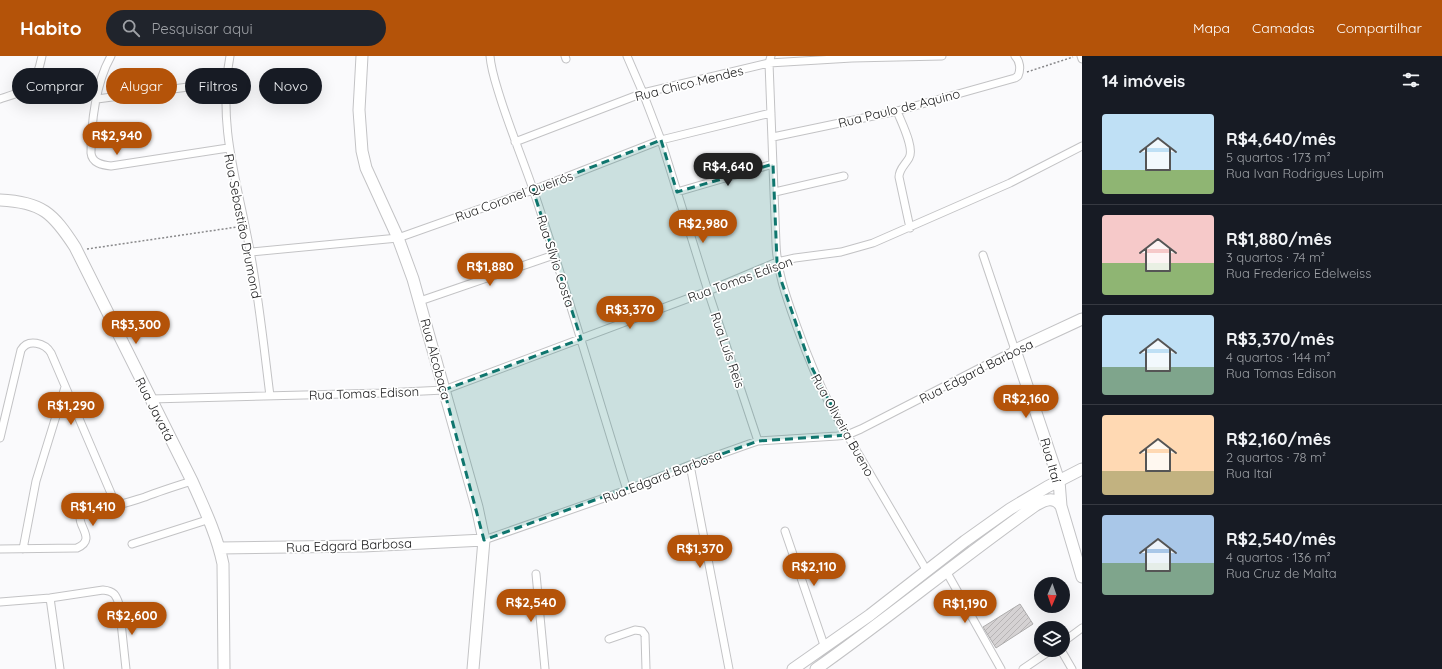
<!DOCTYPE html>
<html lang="pt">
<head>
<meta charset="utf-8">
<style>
	body { margin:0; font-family:Quicksand,sans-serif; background:#20242c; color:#f1f3f6; height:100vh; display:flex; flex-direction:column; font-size:15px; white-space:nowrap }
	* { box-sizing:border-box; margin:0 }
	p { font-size:13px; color:#9ea1a6 }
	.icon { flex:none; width:22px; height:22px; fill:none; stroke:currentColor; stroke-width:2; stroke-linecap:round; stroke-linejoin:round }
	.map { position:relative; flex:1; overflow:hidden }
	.panel { display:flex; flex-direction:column; background:#171b24; width:360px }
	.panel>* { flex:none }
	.hud { position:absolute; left:12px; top:12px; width:380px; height:36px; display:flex; gap:8px }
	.needle { width:26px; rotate:182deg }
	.fabs { position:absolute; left:1034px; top:521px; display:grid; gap:8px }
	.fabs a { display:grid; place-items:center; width:36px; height:36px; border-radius:50%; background:#171b24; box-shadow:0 4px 16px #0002; font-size:20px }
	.price { position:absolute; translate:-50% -34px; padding:0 9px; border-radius:14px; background:#b45309; color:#fff; font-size:13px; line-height:26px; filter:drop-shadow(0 1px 2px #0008) }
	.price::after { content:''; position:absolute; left:50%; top:24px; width:12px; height:9px; margin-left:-6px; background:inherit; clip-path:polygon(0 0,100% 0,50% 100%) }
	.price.selected { background:#222; color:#fff }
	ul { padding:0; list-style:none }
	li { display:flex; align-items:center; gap:12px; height:100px; padding:0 20px }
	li+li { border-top:1px solid #363941 }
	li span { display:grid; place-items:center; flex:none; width:112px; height:80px; border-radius:4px; color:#555 }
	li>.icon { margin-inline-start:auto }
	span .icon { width:48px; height:48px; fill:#fffc; stroke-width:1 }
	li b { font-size:17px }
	h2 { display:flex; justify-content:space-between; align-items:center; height:48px; padding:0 20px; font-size:17px }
	.chip { padding:0 14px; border-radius:18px; background:#171b24; box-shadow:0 4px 16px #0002; font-size:14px; line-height:36px }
	.chip.selected { background:#b45309; color:#fff }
	header { display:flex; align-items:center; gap:24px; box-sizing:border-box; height:56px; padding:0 20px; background:#b45309; color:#fff }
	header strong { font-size:19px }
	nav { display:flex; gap:22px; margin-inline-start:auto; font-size:14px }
	.search { width:280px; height:36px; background:#20242c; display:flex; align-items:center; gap:10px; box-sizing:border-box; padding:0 14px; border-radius:22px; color:#9ea1a6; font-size:15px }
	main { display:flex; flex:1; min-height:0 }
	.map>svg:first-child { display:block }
</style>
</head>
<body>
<header>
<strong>Habito</strong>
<div class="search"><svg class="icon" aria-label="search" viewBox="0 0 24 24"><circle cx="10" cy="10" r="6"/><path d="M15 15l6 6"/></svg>Pesquisar aqui</div>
<nav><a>Mapa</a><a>Camadas</a><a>Compartilhar</a></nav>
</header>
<main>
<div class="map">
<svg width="1082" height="613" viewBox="0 0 1082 613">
	<defs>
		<pattern id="building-hatch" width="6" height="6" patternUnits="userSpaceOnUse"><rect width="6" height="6" fill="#d5d2d3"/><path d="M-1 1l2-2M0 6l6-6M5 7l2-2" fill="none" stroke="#b7b4b5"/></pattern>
	</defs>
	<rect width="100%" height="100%" fill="#fafafc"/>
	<!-- building -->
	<path fill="url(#building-hatch)" stroke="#adacac" d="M1020 548 1033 568 996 592 983 571Z"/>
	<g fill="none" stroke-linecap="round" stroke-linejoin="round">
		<defs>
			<path id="street" d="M111 0C96 26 91 67 91 97 92 107 102 109 111 110L228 92
				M230 0C217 70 238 127 250 195 259 243 264 292 270 340
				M490 0C491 14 496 28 500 41 510 73 523 104 534 136 567 234 596 335 627 434
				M565 0 566 3
				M627 0 643 37 661 84 708 235 758 385
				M771 0 769 7 776 188C777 217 787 243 797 271 807 299 818 326 832 353L927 515
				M1081 0 1082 3
				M0 43C30 33 35 33 42 0
				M97 43 226 26
				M897 55C901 66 915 92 909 102 905 109 899 113 899 121L910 172
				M773 81 897 55 1015 22 1018 20C1021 13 1020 5 1015 0
				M515 86 643 37 769 7 852 2 942 0
				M677 136 773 108
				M775 136 844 120
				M251 196 398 182 533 134 661 84 771 57
				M420 245 554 199
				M151 343 383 337 444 334 708 235 777 206 795 202 841 196 873 187 1010 127 1082 90
				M0 382 21 294C28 282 45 287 51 297L116 449
				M690 409 729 613
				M785 475 825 592
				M484 484 627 434 690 409 749 388 758 385 837 380 847 379 861 373 1015 294 983 199
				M132 488 210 463
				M0 493 77 492C100 482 70 466 84 455 92 449 105 450 115 449 125 448 135 444 145 441 160 435 176 430 192 425
				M23 493 36 425 65 331
				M946 515 1001 613
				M536 518 545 613
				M50 542 60 613
				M0 546 50 542 103 534C114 535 116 539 119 548L126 613
				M609 583 635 574 642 575 645 579 646 613
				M1063 586 1082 572
				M1061 594 1072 613
				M1023 613 1051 594"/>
			<path id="secondary" d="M362 0 359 54 362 95 366 112 398 182 413 223 477 451 484 484 473 613
				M0 144C42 146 53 157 75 191L192 425C204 452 217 479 223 508L224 613
				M1082 263 1015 294 1059 425 1061 450 1082 521
				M219 492 363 490 484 484
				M793 613 870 559 965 485 1010 453 1047 431 1082 413
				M816 613C891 560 961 502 1036 449 1045 444 1054 440 1061 450"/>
		</defs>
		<!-- street casing -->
		<use href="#street" stroke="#c3c3c5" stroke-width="9"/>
		<!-- secondary casing -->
		<use href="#secondary" stroke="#c3c3c5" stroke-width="13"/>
		<!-- path -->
		<path stroke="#88888a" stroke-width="1.5" stroke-dasharray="2 2" stroke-linecap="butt" d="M1027 16 1073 1
			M87 193 237 171"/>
		<!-- street -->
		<use href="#street" stroke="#fff" stroke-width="7"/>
		<!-- secondary -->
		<use href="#secondary" stroke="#fff" stroke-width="11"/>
	</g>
	<!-- marked area -->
	<path fill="#0f766e" fill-opacity="0.2" stroke="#0f766e" stroke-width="3" stroke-dasharray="8 5" stroke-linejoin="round" d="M661 84 677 136 773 108 777 206 781 224 810 308 847 379 758 385 484 484 444 334 581 283 533 134Z"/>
	<g text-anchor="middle" stroke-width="3.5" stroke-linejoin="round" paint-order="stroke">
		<!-- street labels -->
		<g font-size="13" fill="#212122" stroke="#fff">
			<text transform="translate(689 27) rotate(-14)" y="5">Rua Chico Mendes</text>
			<text transform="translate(899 52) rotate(-14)" y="5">Rua Paulo de Aquino</text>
			<text transform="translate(514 140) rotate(-20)" y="5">Rua Coronel Queirós</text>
			<text transform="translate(243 170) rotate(79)" y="5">Rua Sebastião Drumond</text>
			<text transform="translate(556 205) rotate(72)" y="5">Rua Sílvio Costa</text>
			<text transform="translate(740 223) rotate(-20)" y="5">Rua Tomas Edison</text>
			<text transform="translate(728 294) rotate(71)" y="5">Rua Luís Reis</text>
			<text transform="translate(436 303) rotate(75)" y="5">Rua Alcobaça</text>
			<text transform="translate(976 315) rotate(-27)" y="5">Rua Edgard Barbosa</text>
			<text transform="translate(364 337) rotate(-2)" y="5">Rua Tomas Edison</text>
			<text transform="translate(155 353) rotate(63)" y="5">Rua Javatá</text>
			<text transform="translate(843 369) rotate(61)" y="5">Rua Oliveira Bueno</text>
			<text transform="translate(1051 404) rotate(74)" y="5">Rua Itaí</text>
			<text transform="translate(662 420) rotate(-21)" y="5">Rua Edgard Barbosa</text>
			<text transform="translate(349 489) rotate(-2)" y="5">Rua Edgard Barbosa</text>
		</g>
	</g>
</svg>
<div class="fabs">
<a><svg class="needle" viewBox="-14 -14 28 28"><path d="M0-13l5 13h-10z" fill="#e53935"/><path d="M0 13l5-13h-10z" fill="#9ea1a6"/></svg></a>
<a><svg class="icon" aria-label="layers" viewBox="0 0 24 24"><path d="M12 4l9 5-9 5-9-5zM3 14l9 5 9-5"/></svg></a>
</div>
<b class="price" style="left:117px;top:100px">R$2,940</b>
<b class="price selected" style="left:728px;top:131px">R$4,640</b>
<b class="price" style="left:703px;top:188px">R$2,980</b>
<b class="price" style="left:490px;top:231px">R$1,880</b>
<b class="price" style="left:630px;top:274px">R$3,370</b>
<b class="price" style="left:136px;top:289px">R$3,300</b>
<b class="price" style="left:1026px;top:363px">R$2,160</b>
<b class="price" style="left:71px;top:370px">R$1,290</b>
<b class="price" style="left:93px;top:471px">R$1,410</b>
<b class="price" style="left:700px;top:513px">R$1,370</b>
<b class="price" style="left:814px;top:531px">R$2,110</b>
<b class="price" style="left:531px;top:567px">R$2,540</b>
<b class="price" style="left:965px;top:568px">R$1,190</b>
<b class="price" style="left:132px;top:580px">R$2,600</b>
<div class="hud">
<a class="chip">Comprar</a>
<a class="chip selected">Alugar</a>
<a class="chip">Filtros</a>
<a class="chip">Novo</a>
</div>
</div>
<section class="panel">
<h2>14 imóveis<svg class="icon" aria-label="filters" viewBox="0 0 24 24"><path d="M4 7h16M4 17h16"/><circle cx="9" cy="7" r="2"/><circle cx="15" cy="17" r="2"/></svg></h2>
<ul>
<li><span style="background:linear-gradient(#bfe0f5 70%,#8fb573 0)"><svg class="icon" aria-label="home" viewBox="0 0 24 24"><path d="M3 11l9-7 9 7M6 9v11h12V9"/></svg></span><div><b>R$4,640/mês</b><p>5 quartos · 173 m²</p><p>Rua Ivan Rodrigues Lupim</p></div></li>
<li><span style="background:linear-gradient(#f6c9c9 60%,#8fb573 0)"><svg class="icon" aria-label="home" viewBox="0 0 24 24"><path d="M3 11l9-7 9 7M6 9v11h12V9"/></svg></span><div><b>R$1,880/mês</b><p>3 quartos · 74 m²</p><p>Rua Frederico Edelweiss</p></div></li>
<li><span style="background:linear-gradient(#bfe0f5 65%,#7fa58c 0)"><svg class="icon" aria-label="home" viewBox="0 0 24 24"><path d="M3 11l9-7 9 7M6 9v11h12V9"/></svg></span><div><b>R$3,370/mês</b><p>4 quartos · 144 m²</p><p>Rua Tomas Edison</p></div></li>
<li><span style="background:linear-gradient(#ffd9b3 70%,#c2b280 0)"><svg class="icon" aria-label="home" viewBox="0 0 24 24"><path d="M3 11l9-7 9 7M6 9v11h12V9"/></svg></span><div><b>R$2,160/mês</b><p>2 quartos · 78 m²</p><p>Rua Itaí</p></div></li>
<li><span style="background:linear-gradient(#a9c7e8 60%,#7fa58c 0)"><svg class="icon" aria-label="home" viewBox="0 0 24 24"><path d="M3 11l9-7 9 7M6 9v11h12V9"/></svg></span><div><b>R$2,540/mês</b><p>4 quartos · 136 m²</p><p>Rua Cruz de Malta</p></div></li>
</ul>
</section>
</main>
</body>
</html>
